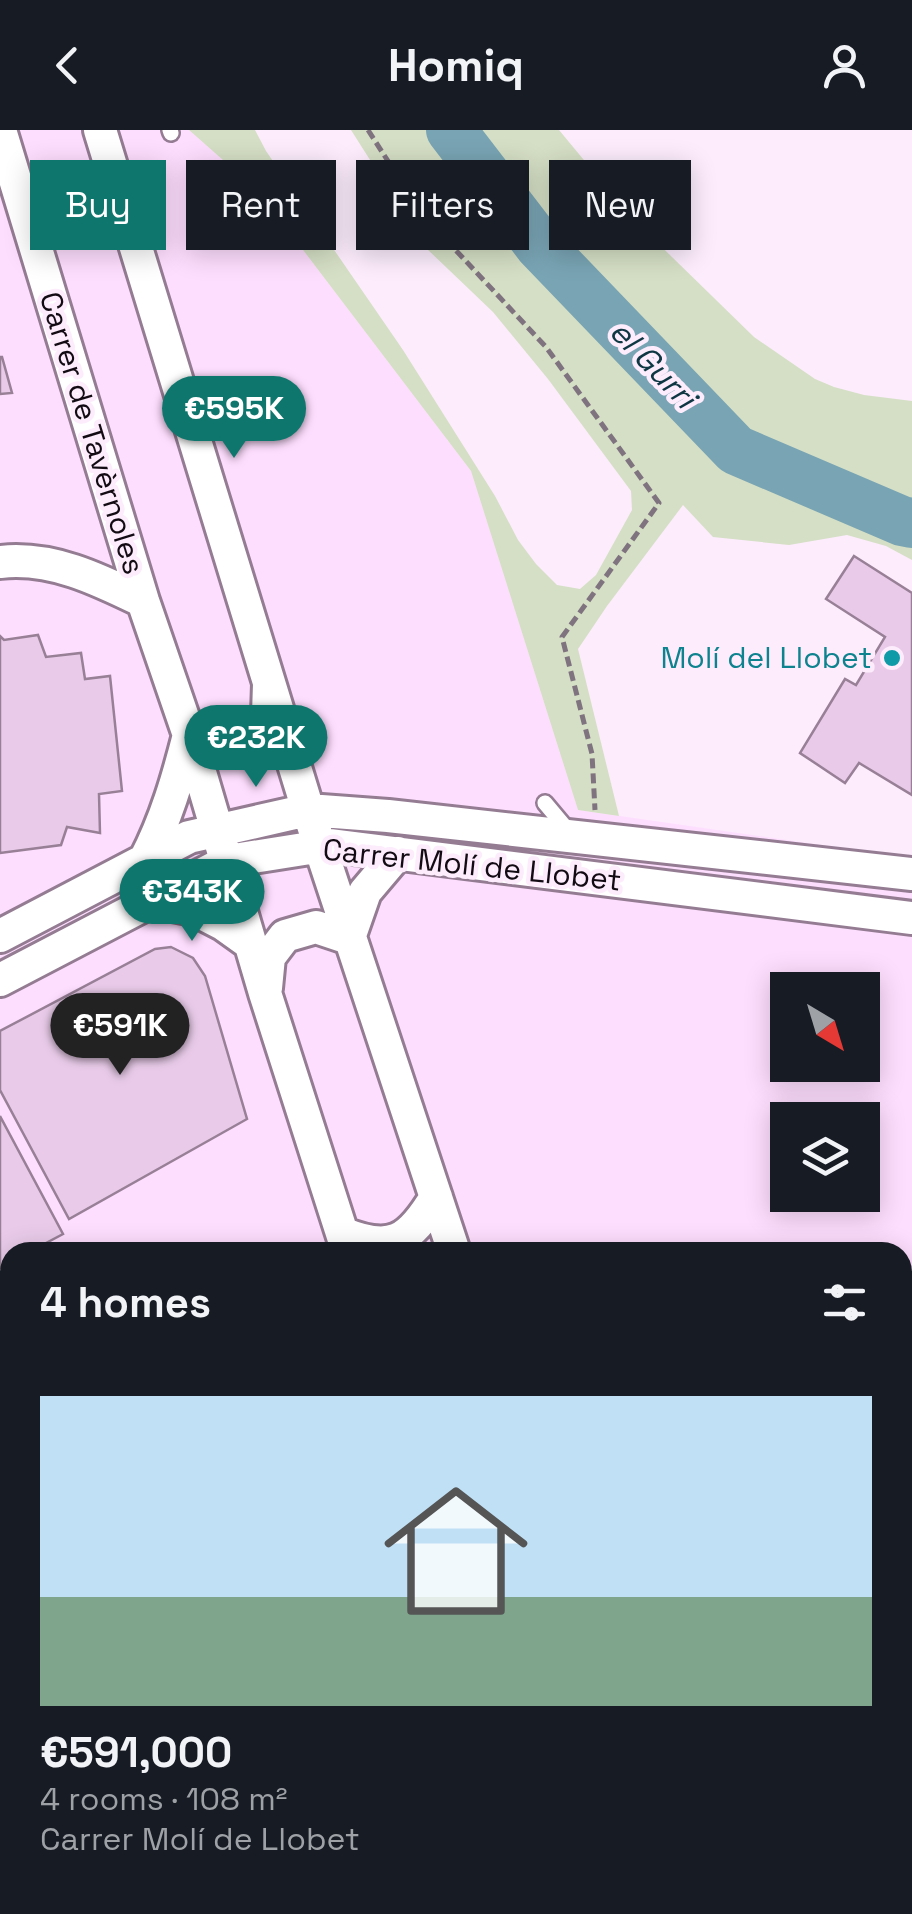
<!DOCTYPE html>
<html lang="en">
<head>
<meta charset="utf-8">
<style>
	body { margin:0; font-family:"Space Grotesk",sans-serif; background:#20242c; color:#f1f3f6; height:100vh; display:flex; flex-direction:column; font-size:38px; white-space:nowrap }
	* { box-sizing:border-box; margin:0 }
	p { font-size:32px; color:#9ea1a6 }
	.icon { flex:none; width:55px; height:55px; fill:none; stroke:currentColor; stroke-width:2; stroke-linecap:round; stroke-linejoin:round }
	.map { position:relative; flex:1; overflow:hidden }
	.panel { position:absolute; left:0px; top:1112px; width:912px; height:672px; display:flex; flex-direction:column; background:#171b24; border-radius:30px 30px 0 0; box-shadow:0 5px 25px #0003 }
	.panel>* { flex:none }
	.guide { position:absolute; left:30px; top:30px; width:852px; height:90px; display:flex; gap:20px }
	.needle { width:65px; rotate:142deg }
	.tools { position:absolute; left:770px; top:842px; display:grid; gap:20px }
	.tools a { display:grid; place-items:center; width:110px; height:110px; border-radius:0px; background:#171b24; box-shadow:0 5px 25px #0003; font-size:50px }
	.price { position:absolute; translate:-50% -85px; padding:0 22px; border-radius:35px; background:#0f766e; color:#fff; font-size:32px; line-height:65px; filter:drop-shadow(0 2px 5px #0008) }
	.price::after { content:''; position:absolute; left:50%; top:60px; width:30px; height:22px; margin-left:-15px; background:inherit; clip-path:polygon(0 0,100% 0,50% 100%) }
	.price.selected { background:#222; color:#fff }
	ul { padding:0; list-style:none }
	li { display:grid; align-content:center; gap:20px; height:530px; padding:0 40px }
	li+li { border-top:2px solid #363941 }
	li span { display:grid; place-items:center; height:310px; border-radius:0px; color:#555 }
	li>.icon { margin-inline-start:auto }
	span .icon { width:180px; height:180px; fill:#fffc; stroke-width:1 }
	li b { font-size:42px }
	h2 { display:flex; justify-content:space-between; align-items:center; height:120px; padding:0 40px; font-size:42px }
	.tag { padding:0 35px; border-radius:0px; background:#171b24; box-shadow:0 5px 25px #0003; font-size:35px; line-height:90px }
	.tag.selected { background:#0f766e; color:#fff }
	header { display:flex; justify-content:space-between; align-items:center; height:130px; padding:0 40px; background:#171b24; font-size:45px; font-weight:700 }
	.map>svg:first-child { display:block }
</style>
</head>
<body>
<header><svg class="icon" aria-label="back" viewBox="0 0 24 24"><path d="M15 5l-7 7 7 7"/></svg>Homiq<svg class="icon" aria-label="person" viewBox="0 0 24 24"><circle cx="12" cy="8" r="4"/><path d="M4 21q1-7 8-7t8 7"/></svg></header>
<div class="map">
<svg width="912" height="1784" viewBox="0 0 912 1784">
	<rect width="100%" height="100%" fill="#fcecfc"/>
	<!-- built -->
	<path fill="#fedefe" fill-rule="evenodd" d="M0 0H189L259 62 471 341 578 680 912 728V1784H0ZM788 860H862V935H788ZM788 990H862V1065H788ZM10 1122H902V1775H10Z"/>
	<!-- green -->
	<path fill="#d5dfc5" d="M189 0H255L266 21 403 220 495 366 518 410 536 434 557 455 580 459 596 445 632 380 631 361 548 249 493 182 426 118 351 0H559L632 88 754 207 815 249 834 257 864 265 912 271V430L886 416 847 405 789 415 713 407 683 375 607 476 578 519 619 686 578 680 471 341 259 62Z"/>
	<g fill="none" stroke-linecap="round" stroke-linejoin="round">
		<!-- river -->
		<path stroke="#79a4b4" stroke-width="50" d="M451 0 540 116 736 320 902 391 912 393"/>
	</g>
	<!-- building -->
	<path fill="#e9cbe9" stroke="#988097" stroke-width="2.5" d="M0 227H2L12 263 0 264Z
		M854 426 912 463V665L859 633 845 653 800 623 845 549 856 555 885 507 826 469Z
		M38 505 46 527 81 523 85 549 110 546 122 661 99 664 100 703 67 697 61 715 0 723V506L4 510Z
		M171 817 193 828 205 846 247 989 69 1089 0 960V901L155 819Z
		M0 986 63 1104 29 1122H10V1133L0 1138Z
		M0 1336 10 1355V1375L0 1381Z
		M31 1775H69L68 1784H29Z"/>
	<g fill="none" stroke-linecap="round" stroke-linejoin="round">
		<defs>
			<path id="service" d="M170 0 171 3
				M545 673 571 704"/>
			<path id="minor" d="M0 0 143 471 189 605 265 863 348 1122
				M100 0 308 680 454 1122
				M0 432C51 426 98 449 143 471
				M189 605 218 611 246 609 268 584 269 554
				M145 730C166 690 178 648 189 605
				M152 771 194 779 223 794 251 814
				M0 806 189 707 308 680 388 686 912 744
				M349 808 365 762 398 723
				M0 850 228 731 329 715 912 788
				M266 858 269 827 285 806 316 797 349 808
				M342 1103C391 1123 409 1112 436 1067
				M902 1211 912 1212
				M902 1242 912 1243
				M0 1427 10 1422
				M0 1468 10 1463"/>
		</defs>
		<!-- service casing -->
		<use href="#service" stroke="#947c93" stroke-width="20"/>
		<!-- minor casing -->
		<use href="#minor" stroke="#947c93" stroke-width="38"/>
		<!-- path -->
		<path stroke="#7f737f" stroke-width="5" stroke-dasharray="10 5" stroke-linecap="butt" d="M368 0 422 84 546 217 659 373 562 507 592 624 595 680"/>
		<!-- service -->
		<use href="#service" stroke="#fff" stroke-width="15"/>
		<!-- minor -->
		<use href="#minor" stroke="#fff" stroke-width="32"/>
	</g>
	<!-- markers -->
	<circle fill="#0f9aa8" stroke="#fcecfc" stroke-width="4" cx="892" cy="528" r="10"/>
	<g text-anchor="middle" stroke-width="9" stroke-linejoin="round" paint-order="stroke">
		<!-- street labels -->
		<g font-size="30" fill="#130b13" stroke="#fcecfc">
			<text transform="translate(92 303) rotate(73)" y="10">Carrer de Tavèrnoles</text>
			<text transform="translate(472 735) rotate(6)" y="10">Carrer Molí de Llobet</text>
		</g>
		<!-- culture labels -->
		<g font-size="30" fill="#0d838f" stroke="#fcecfc" text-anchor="end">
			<text x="872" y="538">Molí del Llobet</text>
		</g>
		<!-- water labels -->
		<g font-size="32" font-style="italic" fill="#0e3643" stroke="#fcecfc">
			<text transform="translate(653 234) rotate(46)" y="11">el Gurri</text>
		</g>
	</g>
</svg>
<div class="tools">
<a><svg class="needle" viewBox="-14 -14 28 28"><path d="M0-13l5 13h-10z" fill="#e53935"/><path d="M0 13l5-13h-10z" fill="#9ea1a6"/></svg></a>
<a><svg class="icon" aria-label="layers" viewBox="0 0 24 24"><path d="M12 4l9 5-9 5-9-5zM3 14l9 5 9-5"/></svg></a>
</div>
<b class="price" style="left:234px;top:331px">€595K</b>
<b class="price" style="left:256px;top:660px">€232K</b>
<b class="price" style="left:192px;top:814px">€343K</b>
<b class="price selected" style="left:120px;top:948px">€591K</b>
<div class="guide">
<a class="tag selected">Buy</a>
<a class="tag">Rent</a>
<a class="tag">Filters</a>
<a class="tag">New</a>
</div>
<section class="panel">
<h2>4 homes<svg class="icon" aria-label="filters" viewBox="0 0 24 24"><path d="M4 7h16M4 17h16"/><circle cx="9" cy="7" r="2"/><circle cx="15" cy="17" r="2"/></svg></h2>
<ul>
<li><span style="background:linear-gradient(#bfe0f5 65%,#7fa58c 0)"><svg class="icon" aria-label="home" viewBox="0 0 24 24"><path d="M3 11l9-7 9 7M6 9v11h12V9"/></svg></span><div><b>€591,000</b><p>4 rooms · 108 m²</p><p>Carrer Molí de Llobet</p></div></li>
</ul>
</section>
</div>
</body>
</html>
